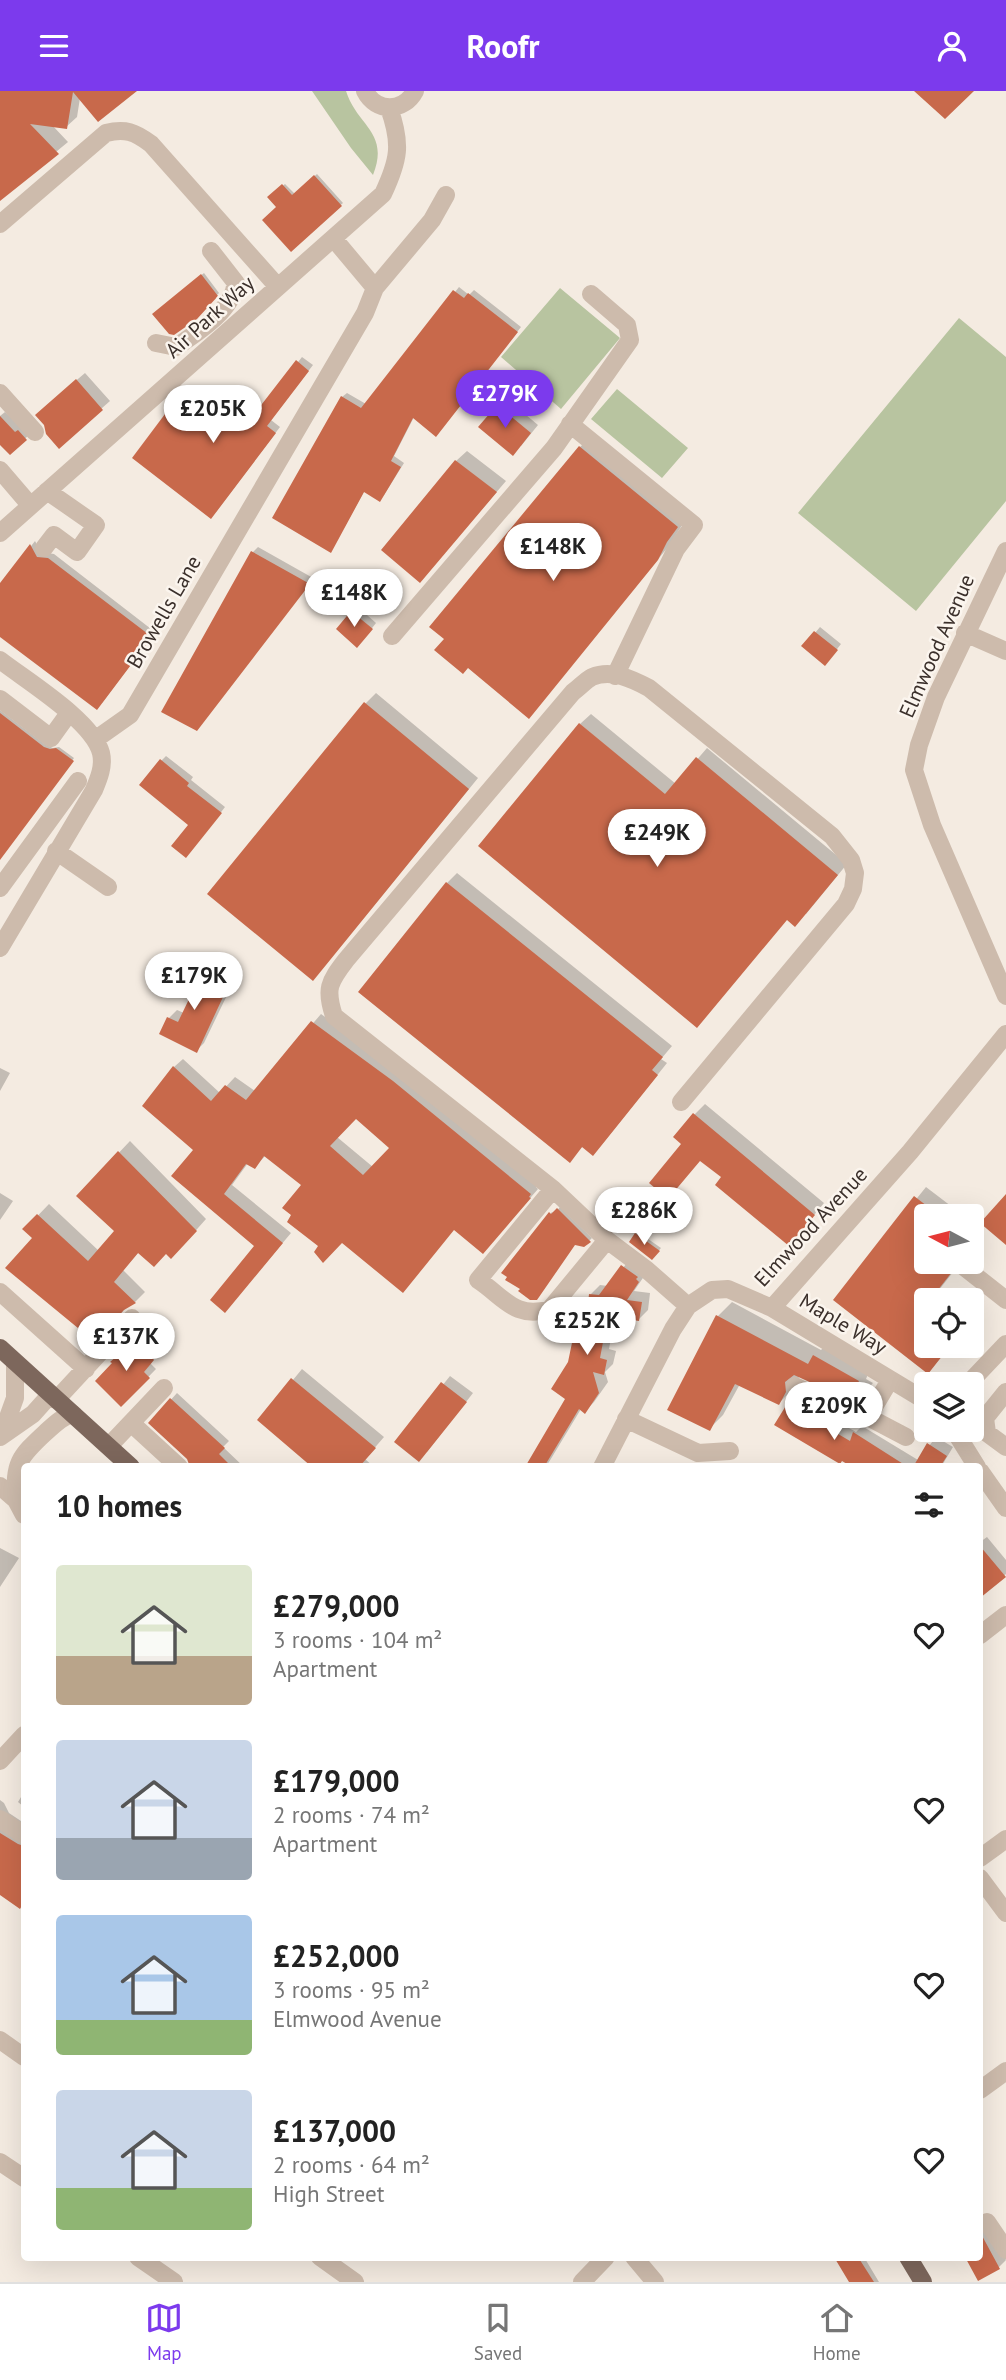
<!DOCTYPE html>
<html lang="en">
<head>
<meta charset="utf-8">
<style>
	body { margin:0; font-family:"PT Sans",sans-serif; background:#f2f2f2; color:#222; height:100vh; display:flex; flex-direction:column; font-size:26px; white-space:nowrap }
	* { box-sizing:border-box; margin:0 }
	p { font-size:23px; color:#767676 }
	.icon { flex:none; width:38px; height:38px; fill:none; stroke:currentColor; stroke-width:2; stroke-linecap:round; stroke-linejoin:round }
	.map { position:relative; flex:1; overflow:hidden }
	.side { position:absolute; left:21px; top:1372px; width:962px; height:798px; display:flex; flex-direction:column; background:#fff; border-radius:7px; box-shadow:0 7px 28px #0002 }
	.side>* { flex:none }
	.needle { width:46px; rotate:277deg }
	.buttons { position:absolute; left:914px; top:1113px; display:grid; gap:14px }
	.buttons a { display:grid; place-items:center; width:70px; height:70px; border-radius:7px; background:#fff; box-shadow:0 7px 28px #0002; font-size:35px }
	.price { position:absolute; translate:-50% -60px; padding:0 16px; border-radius:24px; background:#fff; color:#222; font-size:23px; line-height:46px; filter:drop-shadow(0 2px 4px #0008) }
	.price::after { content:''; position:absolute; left:50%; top:42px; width:21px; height:16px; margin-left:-10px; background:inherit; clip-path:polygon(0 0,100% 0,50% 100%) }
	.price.active { background:#7c3aed; color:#fff }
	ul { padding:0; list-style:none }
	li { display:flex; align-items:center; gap:21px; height:175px; padding:0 35px }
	li span { display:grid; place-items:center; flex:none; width:196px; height:140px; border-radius:7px; color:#555 }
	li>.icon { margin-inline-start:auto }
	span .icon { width:84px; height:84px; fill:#fffc; stroke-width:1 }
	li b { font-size:30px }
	h2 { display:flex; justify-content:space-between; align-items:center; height:84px; padding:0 35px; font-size:30px }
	header { display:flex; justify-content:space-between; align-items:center; height:91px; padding:0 35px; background:#7c3aed; color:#fff; font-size:32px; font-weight:800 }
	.tab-bar { display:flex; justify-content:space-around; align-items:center; height:98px; border-top:2px solid #e0e0e0; background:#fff; font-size:19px; color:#767676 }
	.tab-bar a { display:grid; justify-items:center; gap:4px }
	.tab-bar .active { color:#7c3aed }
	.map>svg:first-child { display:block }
</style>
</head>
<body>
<header><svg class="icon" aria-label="menu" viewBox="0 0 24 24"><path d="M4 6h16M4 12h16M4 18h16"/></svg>Roofr<svg class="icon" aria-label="person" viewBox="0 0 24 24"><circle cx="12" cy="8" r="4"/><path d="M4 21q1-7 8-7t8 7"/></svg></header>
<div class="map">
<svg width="1006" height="2191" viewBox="0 0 1006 2191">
	<rect width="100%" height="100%" fill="#f4ebe1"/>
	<!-- green -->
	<path fill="#b8c4a0" d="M312 0H346C357 35 390 41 373 84L351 57Z
		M560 197 620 247 561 318 501 266Z
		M959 227 1006 266V410L916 520 798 422Z
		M617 298 688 357 662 387 591 328Z"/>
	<!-- shadow -->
	<path fill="#0003" fill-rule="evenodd" d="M0 0H134L80 7 77 26 66 36 52 34 68 51 0 107Z
		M317 83 343 112 291 158 278 116 270 106 285 93 295 103Z
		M204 182 219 202 195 226 155 223Z
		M459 196 469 204 474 199 521 236 440 339 414 326 394 365 404 372 384 404 365 399 331 460 342 306 347 302 366 313Z
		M302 266 313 274 271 329 280 336 216 421 172 316 177 312 189 321 209 296 238 319 247 308 261 318Z
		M85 282 110 310 59 355 45 316Z
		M506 307 538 334 521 355 498 315Z
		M5 321 30 343 10 362 0 351V325Z
		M591 346 688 425 668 456 529 626 468 575 580 356Z
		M467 360 506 390 430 479 456 370Z
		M35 450 41 461 54 463 155 541 102 612 0 544V495Z
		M258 456 313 487 201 633 164 621 253 461Z
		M358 516 376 532 362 550 338 538Z
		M820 536 841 553 830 567 804 555Z
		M376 602 478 687 323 877 365 613Z
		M0 619 46 654 53 657 59 656 74 667 0 767Z
		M591 623 676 693 707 657 847 773 806 823 580 633Z
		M166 665 193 686 191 689 225 716 191 760 190 734 161 670Z
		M457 782 672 955 661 968 667 972 603 1052 583 1055 570 1070 447 792Z
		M206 866 222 874 214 891 230 898 204 952 196 960 161 943 169 927 177 919 184 922 193 903 198 874Z
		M321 923 402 981 538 1093 536 1096 538 1098 492 1151 455 1137 342 1150 320 1155 304 1094 266 1064 255 1076 248 1072 232 1094 291 1142 234 1210 257 1155 195 1059 174 976 183 968 220 1002 235 986 255 1000ZM356 1025 391 1057 373 1076 337 1046Z
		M0 977 10 982 0 1000Z
		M705 1013 824 1112 799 1142 701 1068 668 1106 694 1024Z
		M130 1050 206 1128 182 1155 167 1161H139L123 1179 145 1201 135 1211 86 1242 34 1147 25 1138 49 1113 99 1160 116 1140 78 1105Z
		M926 1096 964 1125H926V1171H961L931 1209H926V1255H951L928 1281 836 1208Z
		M0 1102 13 1110 0 1129Z
		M560 1116 592 1147 584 1155 575 1152H526L552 1121 554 1123Z
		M971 1131 984 1141 971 1156Z
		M638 1141 661 1157 652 1167 631 1151Z
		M632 1166 647 1181 634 1200 650 1202 648 1219 639 1228 615 1224 609 1258 616 1260 613 1273 605 1281 608 1291 594 1311 585 1320 581 1318 549 1371 545 1376H532L567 1307 570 1272 575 1246 565 1227 575 1218 589 1221 591 1203 600 1194 608 1195Z
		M732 1211 821 1259 829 1251 871 1276 866 1288 873 1292 856 1310 800 1284 793 1298 779 1312 740 1293 723 1324 709 1338 669 1319 718 1225Z
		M146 1242 160 1260 150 1272 156 1278 121 1314 120 1263Z
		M302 1278 384 1346 365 1368 374 1376H314L260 1329Z
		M450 1285 473 1302 427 1361 397 1351Z
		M177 1302 229 1350 223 1356 244 1376H193L188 1367 150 1332Z
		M796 1307 856 1341 862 1335 918 1369 936 1346 953 1356 941 1376H856L788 1314Z
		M987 1446 1006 1469V1483L980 1505V1451Z
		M0 1457 19 1467 0 1496Z
		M24 1701V1716L18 1711Z
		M0 1709 4 1712 9 1722 24 1732V1810L20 1815 0 1802Z
		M982 2125 1006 2169 999 2176 980 2166V2126Z
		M835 2166H864L879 2191H851Z"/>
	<!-- building -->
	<path fill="#c8694b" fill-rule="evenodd" d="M0 0H137L98 31 73 1 67 38 30 33 59 63 0 110Z
		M914 0H974L945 28Z
		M314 84 342 115 291 161 262 129 276 116 267 106 282 93 292 104Z
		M201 183 218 205 197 228 174 244 169 243 152 223Z
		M453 199 464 207 468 202 518 241 436 346 413 327 391 370 401 376 380 411 364 401 331 462 272 427 341 305 361 317Z
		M296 269 309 280 267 335 276 342 211 428 132 367 171 315 184 325 203 300 233 323 241 311 255 322Z
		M76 288 103 319 59 358 46 343 44 334 35 324Z
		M497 314 531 342 513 365 478 336Z
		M0 325 15 341 18 339 27 349 10 364 0 354Z
		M579 355 678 436 667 451 658 469 529 628 468 577 463 583 434 559 444 548 429 536Z
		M455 369 497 401 420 492 381 459Z
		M30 453 37 466 48 467 152 546 97 619 0 546V492Z
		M251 460 310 493 197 640 161 621Z
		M351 520 373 538 357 557 336 538Z
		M814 540 838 559 825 575 801 555Z
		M364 611 469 698 313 890 207 803Z
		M0 622 44 656 50 658 56 657 74 670 0 769Z
		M579 632 665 703 696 666 838 784 795 836 787 829 697 937 478 755Z
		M160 668 189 692 187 695 222 722 186 767 171 755 188 734 139 694Z
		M446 791 663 966 652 979 658 984 593 1065 582 1056 570 1072 358 901Z
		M197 873 215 882 207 899 223 906 197 962 159 943 167 926 178 931 191 904 184 900Z
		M311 930 393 990 531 1103 529 1106 531 1107 483 1163 454 1139 403 1202 342 1152 323 1172 314 1161 318 1155 287 1131 291 1124 282 1117 301 1094 264 1065 255 1078 246 1073 224 1103 283 1152 225 1222 210 1209 254 1155 171 1085 193 1059 142 1015 173 975 211 1010 225 994 246 1009ZM356 1028 389 1057 363 1084 330 1055Z
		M693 1022 815 1124 789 1155 715 1094 721 1086 700 1070 668 1108 649 1092 681 1053 673 1046Z
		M118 1060 197 1140 171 1168 166 1163 154 1176 138 1162 114 1191 136 1212 124 1219 91 1255 80 1245 84 1242 5 1177 32 1147 22 1138 37 1123 88 1170 114 1140 76 1105Z
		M1006 1103V1154L980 1132Z
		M914 1105 940 1125H926V1171H948L952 1181 930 1209H926V1215L919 1224 926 1230V1255H950L928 1283 833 1209Z
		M557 1117 591 1151 584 1156 575 1154 537 1209H530L518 1200 520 1198 505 1189 507 1186 501 1182 549 1121 551 1123Z
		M635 1142 660 1160 652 1169 629 1151Z
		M621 1174 638 1186 636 1188 639 1191 627 1209 642 1211 639 1230 613 1226 612 1230H607L600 1267 607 1269 604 1284 593 1281 599 1302 585 1323 579 1318 544 1376H525L565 1308 551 1298 568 1271 573 1247 561 1245 564 1227 586 1231 589 1203 599 1204Z
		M716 1224 808 1273 813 1264 859 1290 853 1302 860 1306 856 1312 794 1284 785 1291 786 1301 779 1314 735 1293 710 1340 667 1319Z
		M137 1248 154 1269 144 1281 150 1287 121 1316 95 1290 112 1272 110 1271Z
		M291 1287 376 1357 359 1376H312L257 1329Z
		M441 1291 467 1311 419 1371 394 1351Z
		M170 1307 225 1357 219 1363 232 1376H190L187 1368 148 1332Z
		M787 1313 850 1350 853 1341 908 1376H852L842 1370 840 1373 774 1334Z
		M927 1352 947 1365 940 1376H913Z
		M980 1455 1006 1486 980 1507Z
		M0 1742 18 1753 24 1755V1811L20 1818 0 1804Z
		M980 2141 1000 2178 978 2190 965 2166H980Z
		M834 2166H858L874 2191H849Z"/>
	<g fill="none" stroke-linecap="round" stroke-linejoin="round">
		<!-- minor -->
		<path stroke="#cdbbac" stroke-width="18" d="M365 0C376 22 404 21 415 0
			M0 133 106 42C125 37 135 41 151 53L278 196
			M334 148 375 197
			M156 252 176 256C198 241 232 220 236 192L211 160
			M0 302 35 341
			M570 333 694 434 676 458 615 585
			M0 379 30 414
			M0 442 383 103C399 69 402 53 389 17
			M44 457 54 444 77 461 96 434 47 400
			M1006 460 936 606 919 654 914 679 932 734 1006 905
			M965 542 1006 560
			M392 545 554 357 630 249 627 234 591 203
			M0 569C27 590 93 630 101 662 104 675 99 687 94 699L0 857
			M0 608 51 647 69 622
			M96 648 130 624 365 222 375 197 432 129 446 104
			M56 760 108 796
			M0 797 78 690
			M681 1011 846 813 853 798 855 782 851 769 832 745 649 597C632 588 612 578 592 586 586 589 579 597 573 601L346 869C329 891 325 898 334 925L553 1098 607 1149 647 1179 688 1215
			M553 1098 478 1189C504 1206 515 1229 550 1218L607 1149
			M959 1172 1006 1209
			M0 1201 86 1278
			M772 1217 926 1310
			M968 1293 1006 1253
			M795 1295 852 1323 868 1326 906 1346
			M1006 1301 985 1327 987 1342 1006 1356
			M56 1309 132 1227
			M868 1326 890 1289
			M626 1328 698 1362 730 1360
			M131 1332 179 1376
			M954 1339 977 1376
			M2 1343 15 1307V1272
			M0 1346 33 1323 50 1304
			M109 1355 164 1297
			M602 1376 673 1238 688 1215 712 1199 728 1198 772 1217 910 1061 1006 943
			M980 1380 1006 1417
			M0 1395 16 1409 24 1424
			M16 1409C14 1372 19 1366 45 1342 54 1334 61 1326 73 1323
			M980 1544 1006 1524
			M0 1670 24 1644
			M0 1728 24 1744
			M980 1767 1006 1748
			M980 1787 1006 1822
			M0 1949 24 1966
			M980 1999 1006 1980
			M0 2071 24 2087
			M987 2131 1006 2159
			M138 2166 174 2191
			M320 2166 355 2191
			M634 2166 655 2191
			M582 2191 606 2166"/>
		<!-- major -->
		<path stroke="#7d675c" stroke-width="18" d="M0 1257 131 1376
			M908 2166 923 2191"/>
	</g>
	<g text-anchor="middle" stroke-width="5" stroke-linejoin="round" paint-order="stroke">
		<!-- street labels -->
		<g font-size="21" fill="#3b302b" stroke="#fbf5ee">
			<text transform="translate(210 226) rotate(-42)" y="7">Air Park Way</text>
			<text transform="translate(164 521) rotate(-60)" y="7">Browells Lane</text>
			<text transform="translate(937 555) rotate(-66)" y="7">Elmwood Avenue</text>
			<text transform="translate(811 1136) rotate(-47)" y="7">Elmwood Avenue</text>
			<text transform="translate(843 1233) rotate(31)" y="7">Maple Way</text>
		</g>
	</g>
</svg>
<div class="buttons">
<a><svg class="needle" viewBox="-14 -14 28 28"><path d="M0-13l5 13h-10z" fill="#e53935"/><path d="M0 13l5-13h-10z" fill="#767676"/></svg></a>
<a><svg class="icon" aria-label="locate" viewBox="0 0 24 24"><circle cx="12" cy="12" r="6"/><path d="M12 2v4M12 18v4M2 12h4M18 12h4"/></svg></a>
<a><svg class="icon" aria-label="layers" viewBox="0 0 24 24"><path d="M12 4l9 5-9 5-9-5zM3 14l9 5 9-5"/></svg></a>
</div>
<b class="price active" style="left:505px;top:339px">£279K</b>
<b class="price" style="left:213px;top:354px">£205K</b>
<b class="price" style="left:553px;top:492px">£148K</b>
<b class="price" style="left:354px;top:538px">£148K</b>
<b class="price" style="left:657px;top:778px">£249K</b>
<b class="price" style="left:194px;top:921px">£179K</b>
<b class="price" style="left:644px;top:1156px">£286K</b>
<b class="price" style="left:587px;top:1266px">£252K</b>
<b class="price" style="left:126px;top:1282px">£137K</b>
<b class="price" style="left:834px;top:1351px">£209K</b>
<section class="side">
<h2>10 homes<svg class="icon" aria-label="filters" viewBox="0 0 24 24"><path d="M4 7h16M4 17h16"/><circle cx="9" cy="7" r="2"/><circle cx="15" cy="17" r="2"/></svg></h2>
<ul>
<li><span style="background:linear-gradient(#dfe7d0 65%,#b9a48a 0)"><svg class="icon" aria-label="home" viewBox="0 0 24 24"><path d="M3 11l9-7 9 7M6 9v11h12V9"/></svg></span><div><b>£279,000</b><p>3 rooms · 104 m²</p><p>Apartment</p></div><svg class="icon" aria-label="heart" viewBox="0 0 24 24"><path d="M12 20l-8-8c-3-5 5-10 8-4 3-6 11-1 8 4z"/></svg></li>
<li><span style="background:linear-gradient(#c9d6e8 70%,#9aa5b1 0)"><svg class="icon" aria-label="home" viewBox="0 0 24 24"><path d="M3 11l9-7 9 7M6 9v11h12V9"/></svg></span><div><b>£179,000</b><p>2 rooms · 74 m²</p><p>Apartment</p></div><svg class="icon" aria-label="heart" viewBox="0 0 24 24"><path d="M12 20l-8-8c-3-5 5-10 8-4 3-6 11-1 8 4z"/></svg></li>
<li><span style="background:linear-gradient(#a9c7e8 75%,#8fb573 0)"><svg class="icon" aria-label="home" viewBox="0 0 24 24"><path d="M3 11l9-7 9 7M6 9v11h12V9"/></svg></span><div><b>£252,000</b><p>3 rooms · 95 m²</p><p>Elmwood Avenue</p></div><svg class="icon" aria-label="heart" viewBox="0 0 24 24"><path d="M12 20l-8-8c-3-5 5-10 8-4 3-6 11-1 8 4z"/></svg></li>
<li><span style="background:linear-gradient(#c9d6e8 70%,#8fb573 0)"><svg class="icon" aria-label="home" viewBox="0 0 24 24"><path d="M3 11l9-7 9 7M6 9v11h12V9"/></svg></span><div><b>£137,000</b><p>2 rooms · 64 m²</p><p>High Street</p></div><svg class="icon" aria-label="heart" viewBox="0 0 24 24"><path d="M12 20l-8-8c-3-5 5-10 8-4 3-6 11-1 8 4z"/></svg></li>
</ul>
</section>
</div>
<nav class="tab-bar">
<a class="active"><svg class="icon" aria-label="map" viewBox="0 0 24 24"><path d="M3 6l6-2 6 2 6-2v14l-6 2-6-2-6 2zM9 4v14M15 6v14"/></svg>Map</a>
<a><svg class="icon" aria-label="saved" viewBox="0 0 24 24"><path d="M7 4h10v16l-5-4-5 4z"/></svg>Saved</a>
<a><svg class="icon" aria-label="home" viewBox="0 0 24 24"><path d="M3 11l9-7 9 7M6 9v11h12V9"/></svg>Home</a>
</nav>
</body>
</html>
